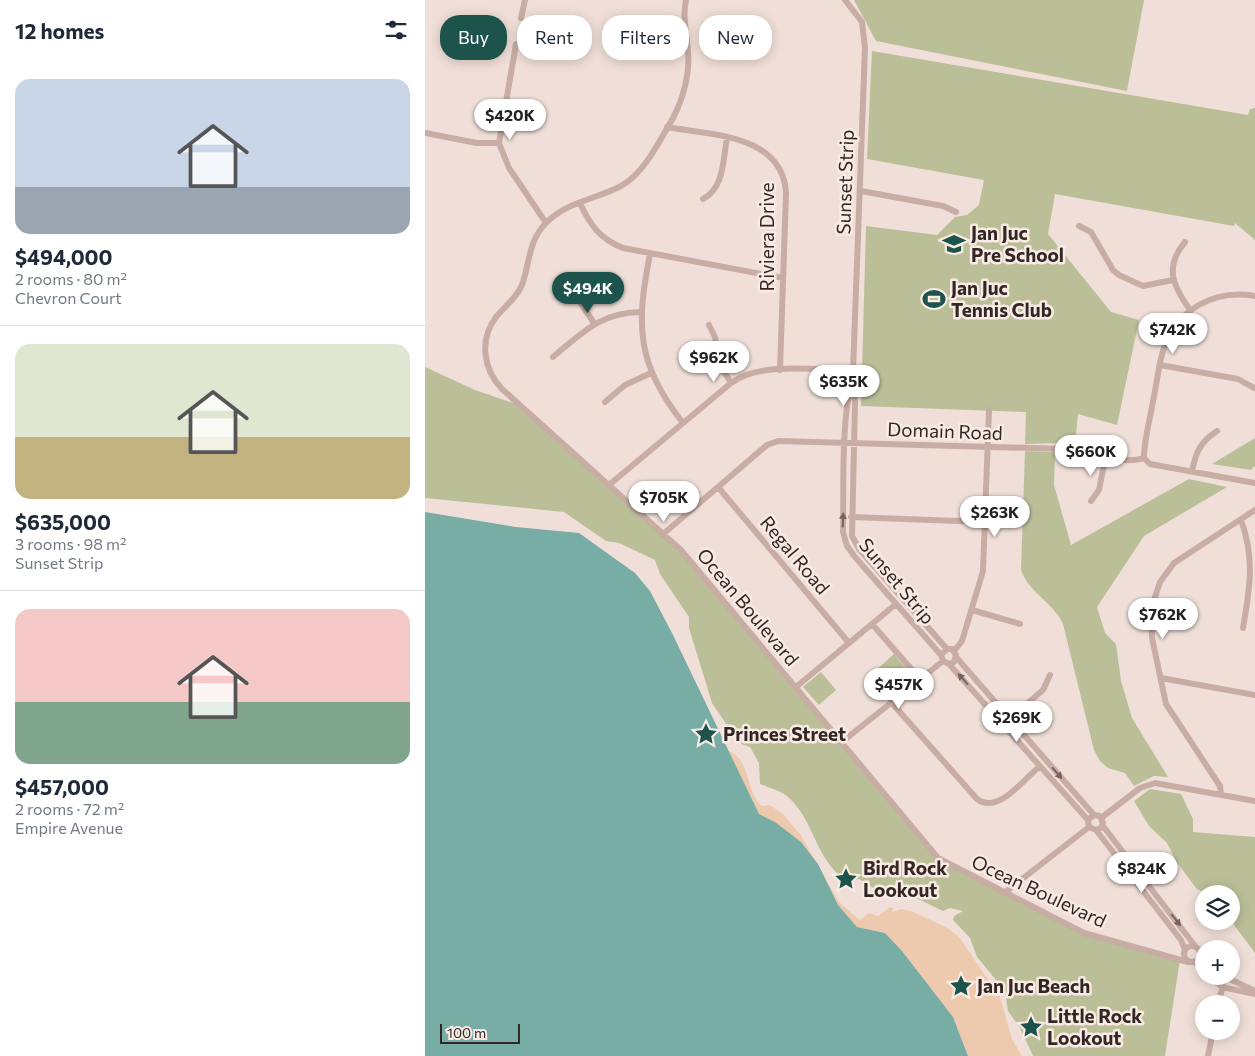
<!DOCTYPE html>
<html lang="en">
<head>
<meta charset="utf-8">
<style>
	body { margin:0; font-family:Commissioner,sans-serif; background:#f6f6f7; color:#1f2937; height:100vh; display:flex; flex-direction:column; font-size:19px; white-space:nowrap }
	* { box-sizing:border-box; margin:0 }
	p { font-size:16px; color:#747a83 }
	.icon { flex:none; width:28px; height:28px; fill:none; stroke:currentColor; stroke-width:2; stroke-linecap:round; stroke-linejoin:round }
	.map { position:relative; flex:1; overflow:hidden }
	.details { display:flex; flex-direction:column; background:#fff; width:425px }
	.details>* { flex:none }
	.top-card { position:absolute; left:15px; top:15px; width:475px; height:45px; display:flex; gap:10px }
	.buttons { position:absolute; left:770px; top:885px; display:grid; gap:10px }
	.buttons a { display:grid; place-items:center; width:45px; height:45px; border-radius:50%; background:#fff; box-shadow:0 2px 12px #0003; font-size:25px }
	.scale { position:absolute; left:15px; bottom:12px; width:80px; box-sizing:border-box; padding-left:5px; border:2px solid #332726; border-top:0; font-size:14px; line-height:18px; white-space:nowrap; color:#332726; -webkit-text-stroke:4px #f9eae4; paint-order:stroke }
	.price { position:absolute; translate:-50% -42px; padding:0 11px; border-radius:18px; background:#fff; color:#222; font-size:16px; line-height:32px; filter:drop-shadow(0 1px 2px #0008) }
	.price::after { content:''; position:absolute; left:50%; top:30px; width:15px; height:11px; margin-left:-8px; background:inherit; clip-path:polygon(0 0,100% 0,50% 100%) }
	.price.selected { background:#1c544c; color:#fff }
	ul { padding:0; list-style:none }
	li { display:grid; align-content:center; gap:10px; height:265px; padding:0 15px }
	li+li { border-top:1px solid #e0e1e3 }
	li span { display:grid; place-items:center; height:155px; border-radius:15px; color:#555 }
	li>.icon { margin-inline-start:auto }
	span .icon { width:90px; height:90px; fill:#fffc; stroke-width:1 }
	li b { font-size:21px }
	h2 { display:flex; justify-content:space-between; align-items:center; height:60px; padding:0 15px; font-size:21px }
	.chip { padding:0 18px; border-radius:20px; background:#fff; box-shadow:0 2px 12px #0003; font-size:18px; line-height:45px }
	.chip.selected { background:#1c544c; color:#fff }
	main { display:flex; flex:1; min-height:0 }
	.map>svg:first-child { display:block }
</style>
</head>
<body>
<main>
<section class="details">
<h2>12 homes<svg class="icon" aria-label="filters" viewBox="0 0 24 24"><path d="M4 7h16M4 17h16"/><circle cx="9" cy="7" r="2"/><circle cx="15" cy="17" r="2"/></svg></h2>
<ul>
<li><span style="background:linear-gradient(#c9d6e8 70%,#9aa5b1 0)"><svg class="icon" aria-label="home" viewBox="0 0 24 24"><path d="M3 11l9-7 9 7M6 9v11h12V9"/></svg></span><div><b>$494,000</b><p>2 rooms · 80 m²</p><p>Chevron Court</p></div></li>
<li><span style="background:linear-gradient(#dfe7d0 60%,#c2b280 0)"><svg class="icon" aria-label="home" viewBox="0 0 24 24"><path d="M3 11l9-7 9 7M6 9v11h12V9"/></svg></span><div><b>$635,000</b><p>3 rooms · 98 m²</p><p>Sunset Strip</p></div></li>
<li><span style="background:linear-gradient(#f6c9c9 60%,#7fa58c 0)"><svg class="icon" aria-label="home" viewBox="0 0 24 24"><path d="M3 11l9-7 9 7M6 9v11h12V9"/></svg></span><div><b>$457,000</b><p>2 rooms · 72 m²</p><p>Empire Avenue</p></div></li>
</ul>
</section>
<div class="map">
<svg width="830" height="1056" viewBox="0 0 830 1056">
	<rect width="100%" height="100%" fill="#f0dfd8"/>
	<!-- green -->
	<path fill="#babf98" d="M429 0H719L702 91 451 41Z
		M447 51 823 115 825 109 830 108V240L810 223 809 226 630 194 623 234 686 312 714 320 692 425 653 414 650 445 636 443 600 444 601 412 436 406 441 226 512 235 530 217 542 215 554 205 559 180 442 159Z
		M0 367 50 390 94 405 247 542 506 851 647 928 755 960 740 1056H608L595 1028 583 1011 580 991 552 957 545 938 528 920 529 916 538 911 525 908 518 911 487 896 467 891H453L434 879 421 881C389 857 390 822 364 798 357 791 344 788 335 784L334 763 325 747 314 743 287 703 264 628V617L235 574 230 560 194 543 181 541 139 512 0 498Z
		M830 438V466L826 470 787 464Z
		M600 451 630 452 629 485 646 545 764 479 802 487 719 536 672 607 680 633 691 644 696 681 707 718 743 777 729 776 709 786 700 773 683 768 675 761 669 750 638 624C629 603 604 593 596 570Z
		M469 654 486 674 466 691 450 671Z
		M396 672 411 690 394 705 378 687Z
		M725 789 756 794 768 819V832L830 837V953L806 921V894H781L771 888 751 861 742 843 724 826 709 801Z"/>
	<!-- sand -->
	<path fill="#edcaae" d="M111 528 298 750C326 752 320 793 337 806L345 805 358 814 375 834 414 902 435 920 444 913 453 916 465 907 468 908 467 912 476 909 486 911 521 927 534 937 575 997 587 1039 597 1056H543L528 1017 477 951 460 933 411 923Z"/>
	<!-- water -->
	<path fill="#77ada4" d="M0 512 91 527 154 533 210 573 225 591 247 633 334 814 350 822 376 842 393 864 413 905 432 927 460 933 477 951 528 1017 543 1056H0Z"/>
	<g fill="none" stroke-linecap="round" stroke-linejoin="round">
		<!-- minor -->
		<path stroke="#c8ada4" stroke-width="6" d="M261 0C257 18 262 34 263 52 265 74 258 99 248 118 235 140 219 174 196 186 172 199 141 202 121 223 103 241 105 263 97 285 91 299 80 306 71 317 54 340 58 369 77 389L256 550 513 858 659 933 763 962
			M420 0 437 22 440 48 428 371 430 403 427 536 434 549 522 649
			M96 18 100 0
			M242 127C285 135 358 134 361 193L355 370
			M0 133 52 143H74L84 168 121 223
			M74 143 91 44
			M436 191 518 206 531 212
			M278 199C299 189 298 159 302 138
			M155 203C165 225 175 239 198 248L358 278
			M654 226 666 232 688 270 694 275 718 286 748 280
			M760 242C739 267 748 286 765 310
			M225 254C211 325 211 364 258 423
			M153 299 169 323
			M284 325 290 337 293 362 306 383
			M128 357C158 332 175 313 215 312
			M735 365 813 379 829 388
			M426 382C416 430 419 483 418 532L422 546 430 557 516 655
			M180 402 200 385 226 373
			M719 458C719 440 725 420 728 401 732 384 733 365 739 348 752 309 790 289 830 296
			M767 471C771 452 775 442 792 431
			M184 485 306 383C337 361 391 370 428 371
			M293 487 424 643
			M666 501 674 490 680 460
			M426 517 560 522
			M816 520C830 558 825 588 818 628
			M237 535 342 445 353 441 641 449C664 453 698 465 719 458L725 464 830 483
			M726 609 760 613
			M547 610 595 624
			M447 624 495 679
			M529 651 537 641 558 571 564 410
			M531 657 669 815
			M524 664 529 662 531 655 527 649H522L516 655 518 661 524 664 663 820
			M736 678 830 695
			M371 687 471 604
			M466 702 552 799C573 815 599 779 615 766
			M583 720 618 690 625 675
			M417 742 518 661
			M796 794 795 786 741 704 727 638 726 609 735 582 749 563 830 510
			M676 818 715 788 730 783 830 801
			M678 826 770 946
			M671 830 676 828 678 823 675 816 669 815 663 820 664 827 671 830 756 940 760 950
			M579 893 664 827
			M759 954a8 8 0 1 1 16 0a8 8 0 1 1-16 0Z
			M769 962 779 969
			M784 976 797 987 830 994
			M798 976 828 990
			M793 1004 800 978
			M783 1056 788 1031"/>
	</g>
	<!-- one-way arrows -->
	<defs><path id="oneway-solid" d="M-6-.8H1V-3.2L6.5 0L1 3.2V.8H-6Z" transform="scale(1.25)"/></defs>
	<g fill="#76635f">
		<use href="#oneway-solid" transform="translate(418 520) rotate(-88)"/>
		<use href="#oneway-solid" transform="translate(538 679) rotate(-132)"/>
		<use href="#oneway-solid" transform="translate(632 773) rotate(49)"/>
		<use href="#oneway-solid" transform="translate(751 920) rotate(52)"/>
	</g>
	<!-- icons -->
	<defs>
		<symbol id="school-bare" viewBox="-9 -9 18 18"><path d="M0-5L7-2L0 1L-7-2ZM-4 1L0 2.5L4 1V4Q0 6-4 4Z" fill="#1c544c" stroke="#f9eae4" stroke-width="2.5" paint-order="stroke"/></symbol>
		<symbol id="stadium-bare" viewBox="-9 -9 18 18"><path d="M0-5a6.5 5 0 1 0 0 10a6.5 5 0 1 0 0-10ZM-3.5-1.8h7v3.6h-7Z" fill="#1c544c" stroke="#f9eae4" stroke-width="2.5" paint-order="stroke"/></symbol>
		<symbol id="sight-bare" viewBox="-9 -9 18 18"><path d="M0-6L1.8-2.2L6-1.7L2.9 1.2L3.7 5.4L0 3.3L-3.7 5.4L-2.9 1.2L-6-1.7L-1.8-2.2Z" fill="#1c544c" stroke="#f9eae4" stroke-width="2.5" paint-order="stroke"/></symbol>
	</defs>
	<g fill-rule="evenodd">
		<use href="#school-bare" x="513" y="228" width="32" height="32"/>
		<use href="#stadium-bare" x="493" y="283" width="32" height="32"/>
		<use href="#sight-bare" x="265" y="718" width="32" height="32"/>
		<use href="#sight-bare" x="405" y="863" width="32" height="32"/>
		<use href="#sight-bare" x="520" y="970" width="32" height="32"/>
		<use href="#sight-bare" x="590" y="1011" width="32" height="32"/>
	</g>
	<g text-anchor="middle" stroke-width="5" stroke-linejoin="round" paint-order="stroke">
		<!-- street labels -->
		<g font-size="19" fill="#332726" stroke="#f9eae4">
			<text transform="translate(420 182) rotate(-88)" y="7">Sunset Strip</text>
			<text transform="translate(342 237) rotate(-90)" y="7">Riviera Drive</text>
			<text transform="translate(520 431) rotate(2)" y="7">Domain Road</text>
			<text transform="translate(370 555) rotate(50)" y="7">Regal Road</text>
			<text transform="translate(472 581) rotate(50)" y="7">Sunset Strip</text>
			<text transform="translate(323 607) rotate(50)" y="7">Ocean Boulevard</text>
			<text transform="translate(614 891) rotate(25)" y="7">Ocean Boulevard</text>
		</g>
		<!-- poi labels -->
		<g font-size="19" font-weight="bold" fill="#332726" stroke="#f9eae4" text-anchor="start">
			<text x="546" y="240">Jan Juc<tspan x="546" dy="22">Pre School</tspan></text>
			<text x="526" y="295">Jan Juc<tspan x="526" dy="22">Tennis Club</tspan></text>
			<text x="298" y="741">Princes Street</text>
			<text x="438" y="875">Bird Rock<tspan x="438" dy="22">Lookout</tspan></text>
			<text x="552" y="993">Jan Juc Beach</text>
			<text x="622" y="1023">Little Rock<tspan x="622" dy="22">Lookout</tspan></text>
		</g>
	</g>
</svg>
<div class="buttons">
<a><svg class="icon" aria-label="layers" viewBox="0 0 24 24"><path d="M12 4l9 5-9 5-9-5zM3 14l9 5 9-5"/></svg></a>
<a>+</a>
<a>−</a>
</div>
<div class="scale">100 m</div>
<b class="price" style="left:85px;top:141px">$420K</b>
<b class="price selected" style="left:163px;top:314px">$494K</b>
<b class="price" style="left:748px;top:355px">$742K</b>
<b class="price" style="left:289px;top:383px">$962K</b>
<b class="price" style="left:419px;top:407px">$635K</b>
<b class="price" style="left:666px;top:477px">$660K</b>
<b class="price" style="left:239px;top:523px">$705K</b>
<b class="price" style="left:570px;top:538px">$263K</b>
<b class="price" style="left:738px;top:640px">$762K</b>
<b class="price" style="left:474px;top:710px">$457K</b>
<b class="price" style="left:592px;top:743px">$269K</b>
<b class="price" style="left:717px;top:894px">$824K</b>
<div class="top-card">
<a class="chip selected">Buy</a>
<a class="chip">Rent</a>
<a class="chip">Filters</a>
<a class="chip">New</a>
</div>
</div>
</main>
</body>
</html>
